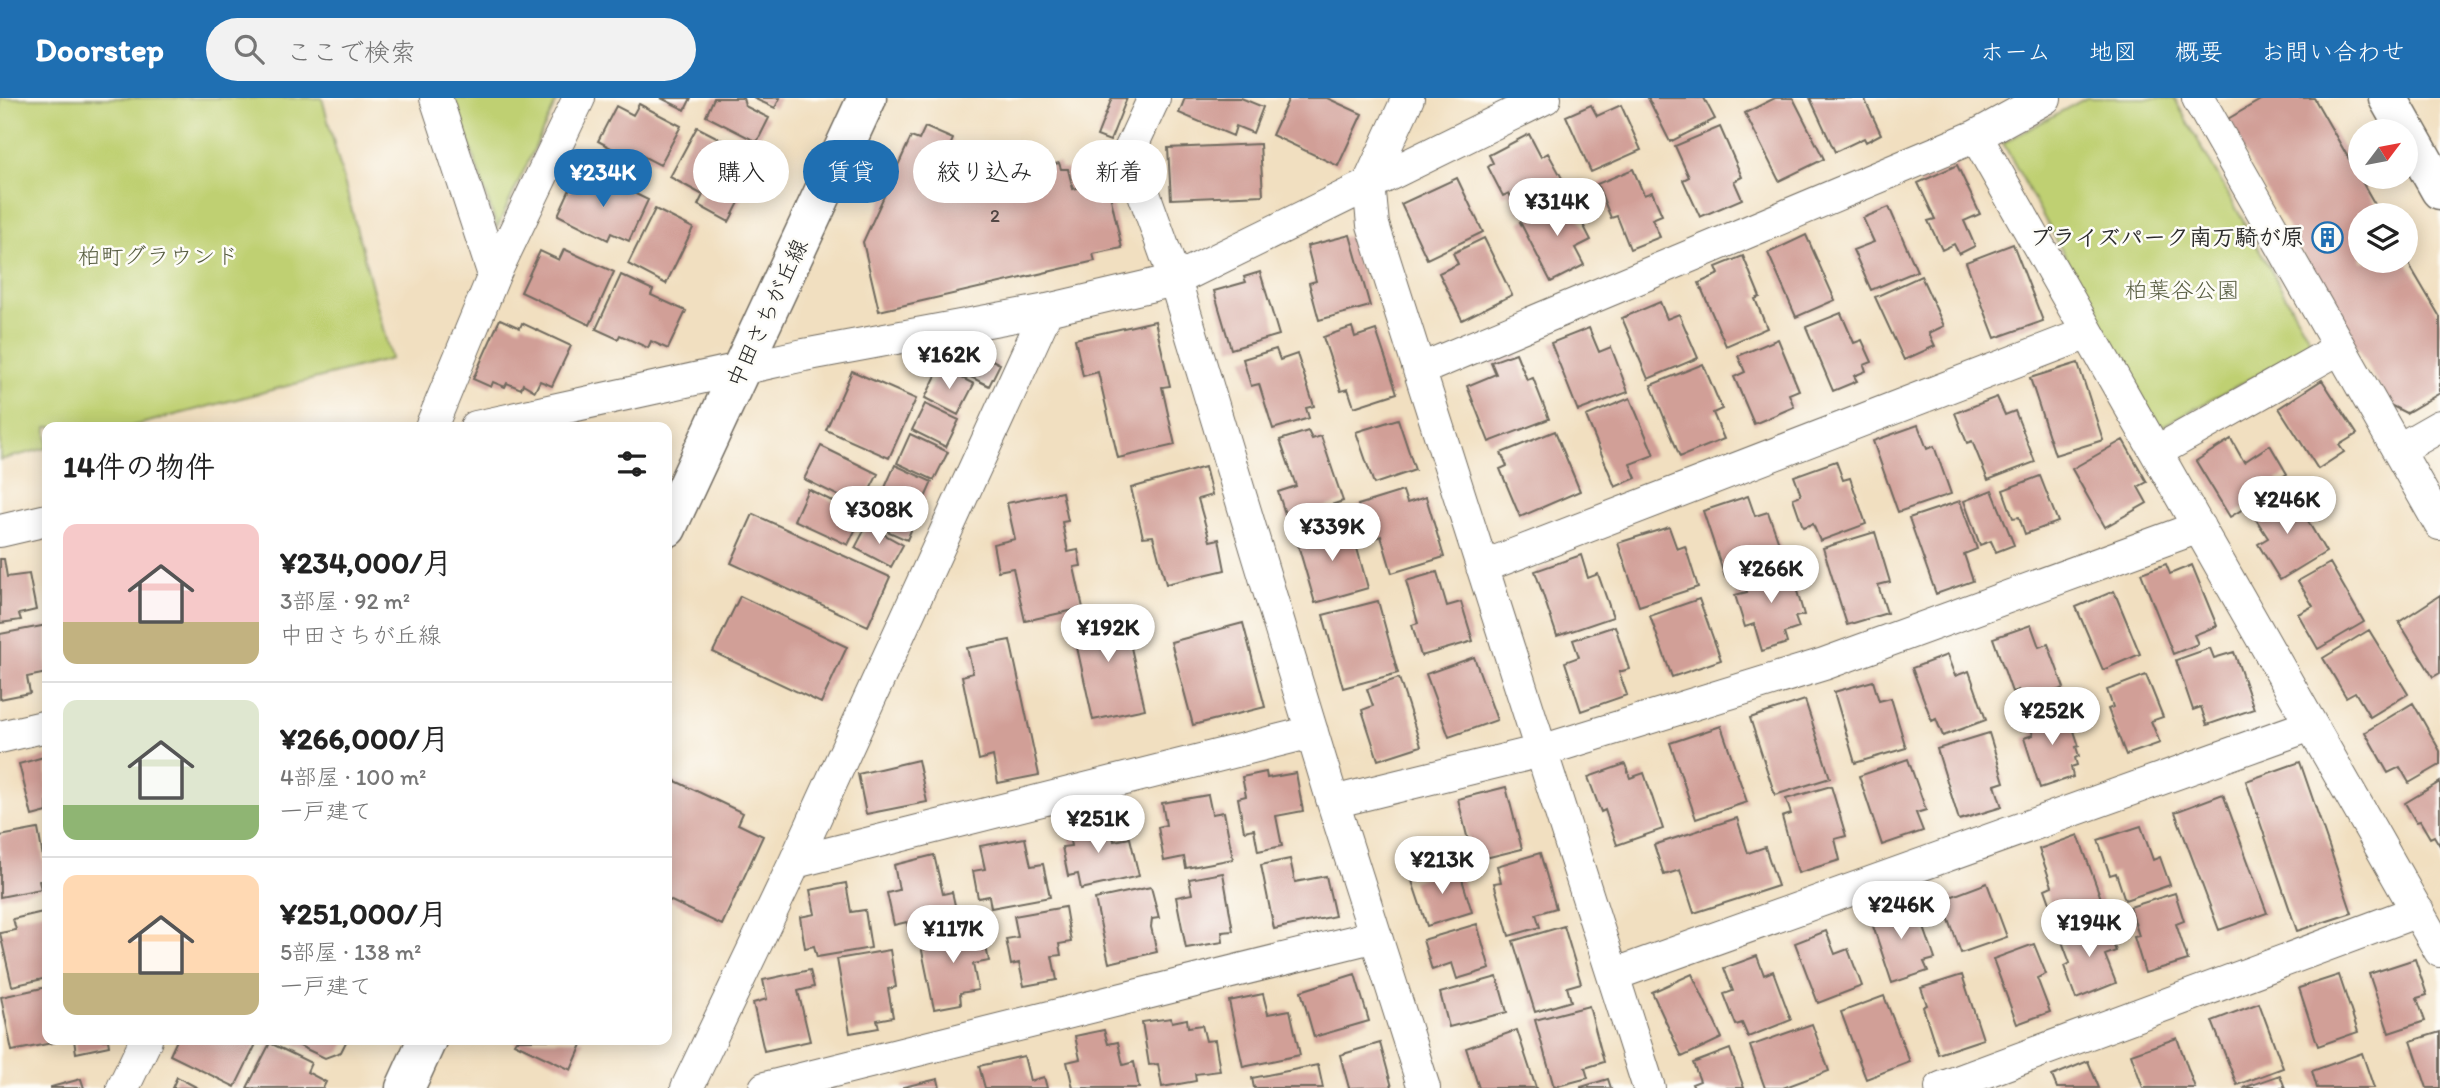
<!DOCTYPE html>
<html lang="ja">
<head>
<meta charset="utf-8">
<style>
	body { margin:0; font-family:Itim,"Klee One",sans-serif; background:#f2f2f2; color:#222; height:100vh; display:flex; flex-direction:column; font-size:26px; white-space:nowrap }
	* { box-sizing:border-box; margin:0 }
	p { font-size:23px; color:#767676 }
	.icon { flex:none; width:38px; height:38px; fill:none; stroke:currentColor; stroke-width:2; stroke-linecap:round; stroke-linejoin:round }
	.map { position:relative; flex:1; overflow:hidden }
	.side { position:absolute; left:42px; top:324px; width:630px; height:623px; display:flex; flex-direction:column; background:#fff; border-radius:14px; box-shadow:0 4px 18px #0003 }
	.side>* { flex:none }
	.guide { position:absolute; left:693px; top:42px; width:665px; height:63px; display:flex; gap:14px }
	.needle { width:46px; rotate:58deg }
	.fabs { position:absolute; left:2348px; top:21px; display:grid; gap:14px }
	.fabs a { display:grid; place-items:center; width:70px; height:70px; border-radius:50%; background:#fff; box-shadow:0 4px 18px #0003; font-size:35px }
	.price { position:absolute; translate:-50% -60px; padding:0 16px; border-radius:24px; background:#fff; color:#222; font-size:23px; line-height:46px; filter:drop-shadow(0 2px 4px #0008) }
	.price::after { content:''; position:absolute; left:50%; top:42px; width:21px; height:16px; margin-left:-10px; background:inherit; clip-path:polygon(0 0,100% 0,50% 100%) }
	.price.on { background:#1f6fb2; color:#fff }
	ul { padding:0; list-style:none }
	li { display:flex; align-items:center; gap:21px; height:175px; padding:0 21px }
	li+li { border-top:2px solid #e0e0e0 }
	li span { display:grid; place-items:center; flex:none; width:196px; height:140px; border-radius:14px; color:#555 }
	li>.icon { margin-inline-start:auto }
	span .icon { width:84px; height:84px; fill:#fffc; stroke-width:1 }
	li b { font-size:30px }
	h2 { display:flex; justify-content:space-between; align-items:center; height:84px; padding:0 21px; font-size:30px }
	.pill { padding:0 24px; border-radius:32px; background:#fff; box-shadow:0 4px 18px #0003; font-size:24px; line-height:63px }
	.pill.on { background:#1f6fb2; color:#fff }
	header { display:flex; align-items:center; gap:42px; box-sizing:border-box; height:98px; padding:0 35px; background:#1f6fb2; color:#fff }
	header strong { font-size:33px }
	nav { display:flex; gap:38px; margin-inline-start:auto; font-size:24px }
	.search { width:490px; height:63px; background:#f2f2f2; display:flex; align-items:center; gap:18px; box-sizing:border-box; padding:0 24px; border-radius:38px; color:#767676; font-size:26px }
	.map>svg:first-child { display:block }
</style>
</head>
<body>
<header>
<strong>Doorstep</strong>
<div class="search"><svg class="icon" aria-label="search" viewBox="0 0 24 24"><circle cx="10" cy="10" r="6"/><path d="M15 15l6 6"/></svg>ここで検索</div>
<nav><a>ホーム</a><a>地図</a><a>概要</a><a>お問い合わせ</a></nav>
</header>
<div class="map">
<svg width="2440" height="990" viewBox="0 0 2440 990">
	<rect width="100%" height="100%" fill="#fdfcf7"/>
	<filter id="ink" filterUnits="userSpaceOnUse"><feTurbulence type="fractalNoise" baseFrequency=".0143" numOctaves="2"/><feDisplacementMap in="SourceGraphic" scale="14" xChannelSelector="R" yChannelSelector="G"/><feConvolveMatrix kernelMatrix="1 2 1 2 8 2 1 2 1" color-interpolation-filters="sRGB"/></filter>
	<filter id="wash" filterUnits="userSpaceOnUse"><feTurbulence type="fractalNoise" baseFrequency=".00686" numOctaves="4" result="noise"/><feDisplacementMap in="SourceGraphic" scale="28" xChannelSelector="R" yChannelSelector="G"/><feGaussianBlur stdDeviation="1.57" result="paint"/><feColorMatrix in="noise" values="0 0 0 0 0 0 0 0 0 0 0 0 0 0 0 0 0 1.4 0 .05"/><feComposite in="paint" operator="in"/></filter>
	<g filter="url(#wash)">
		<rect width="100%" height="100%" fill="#f1dfc0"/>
		<!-- green -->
		<path fill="#bfd072" stroke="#757e4e" stroke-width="2" d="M0 0H322L391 261 129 329H47V350L0 362Z
			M454 0H558L497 130Z
			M2086 0H2174L2313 247 2159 330 2003 45Z"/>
		<g id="blocks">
			<!-- building -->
			<path fill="#d19f97" d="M661 0H691L685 12Z
				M714 0H743L745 8 769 20 757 44 706 18Z
				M753 0H780L775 10Z
				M1112 0H1127L1110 43 1097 38Z
				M1185 0H1241L1263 9 1253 35 1236 28 1233 38 1179 15Z
				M1289 0H1327L1362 16 1338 68 1272 37Z
				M1648 0H1704L1715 21 1670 44Z
				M1775 0H1793L1824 61 1779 83 1745 15Z
				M1810 0H1864L1881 36 1866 44 1864 40 1835 54Z
				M2264 0H2314L2381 117H2361V163H2407L2440 219V295L2406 315 2390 307 2226 22Z
				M639 6 681 28 660 67 629 51 626 58 598 43 616 8 633 17Z
				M1591 7 1597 18 1621 7 1641 52 1591 74 1566 18Z
				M697 29 761 62 729 124 698 107 703 97 670 79Z
				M925 29 953 41 950 48 1021 80 1024 74 1059 65 1061 71H1068L1073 91 1107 83 1122 150 1093 156 1095 163 879 213 863 144 911 39 919 42Z
				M1720 29 1742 79 1734 83 1742 101 1700 119 1683 82 1689 79 1675 48Z
				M1529 36 1541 59 1548 55 1567 89 1519 115 1509 95 1503 98 1488 69 1493 65 1489 57Z
				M1260 46 1263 97 1171 101 1168 50Z
				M1957 67 1980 116 1964 123 1975 148 1959 156 1954 146 1942 152 1928 123 1935 121 1918 85Z
				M1633 71 1644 97 1652 94 1662 117 1652 121 1660 139 1630 151 1617 118 1611 120 1597 86Z
				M601 79 648 102 629 143 611 135 608 142 558 117 575 80 596 90Z
				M1457 80 1483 134 1427 161 1401 106Z
				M1569 99 1591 142 1575 150 1584 167 1551 184 1520 124Z
				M1889 109 1917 173 1871 192 1853 152 1874 144 1863 120Z
				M655 111 693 130 666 186 628 166Z
				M1350 137 1370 208 1319 222 1309 185 1316 183 1307 148Z
				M1806 137 1835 202 1796 219 1768 155Z
				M1484 140 1512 197 1462 222 1439 175 1458 166 1453 155Z
				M2013 146 2043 223 1995 240 1966 164Z
				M564 151 614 174 590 227 521 194 540 153 559 162Z
				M1743 158 1760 199 1755 201 1767 230 1726 248 1699 185 1719 176 1716 169Z
				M1260 174 1279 237 1231 251 1214 193 1246 184 1244 179Z
				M621 177 653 192 651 197 686 213 668 251 651 243 648 250 620 237 618 241 596 231Z
				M1921 178 1944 228 1929 235 1935 248 1904 262 1875 199Z
				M1660 204 1667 221 1679 216 1698 260 1648 281 1622 220Z
				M1841 215 1854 245 1862 242 1872 264 1864 267 1866 273 1854 278 1857 283 1833 293 1806 229Z
				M500 221 520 230 522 225 571 248 552 288 540 283 535 293 523 286 521 291 507 285 505 289 493 284 491 289 473 281Z
				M1155 223 1170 288 1162 289 1175 347 1118 360 1098 274 1083 278 1075 241Z
				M1352 229 1355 239 1376 232 1397 295 1354 309 1348 291 1341 293 1323 239Z
				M1589 230 1599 254 1611 249 1628 294 1578 313 1551 245Z
				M1778 241 1799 292 1789 296 1794 309 1754 326 1734 279 1745 274 1738 258Z
				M974 242 984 248 980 256 1000 266 989 288 950 269 960 249 968 253Z
				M1276 251 1280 262 1297 256 1314 308 1306 310 1309 320 1273 331 1259 286 1251 288 1243 261Z
				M1516 255 1527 282 1533 280 1549 321 1489 344 1467 288 1496 276 1491 264Z
				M2078 265 2103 342 2055 357 2030 280Z
				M1703 266 1722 311 1713 315 1724 341 1680 359 1651 287Z
				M940 269 974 286 958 317 925 300Z
				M852 273 916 301 889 360 826 332Z
				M2322 282 2357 336 2339 347 2344 354 2318 371 2279 310Z
				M1997 299 2005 317 2015 313 2035 364 1988 382 1972 343 1967 345 1955 315Z
				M1630 300 1654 357 1630 366 1636 380 1615 389 1586 318Z
				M925 306 959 322 946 349 912 332Z
				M1398 321 1415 372 1374 386 1356 334Z
				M1918 327 1927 351 1934 348 1951 396 1898 414 1873 343Z
				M1308 333 1312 341 1321 338 1343 403 1287 422 1278 394 1296 388 1280 342Z
				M1555 333 1580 393 1520 419 1500 371 1507 368 1501 355Z
				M910 336 948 354 934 382 897 365Z
				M2231 341 2244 364 2270 347 2287 376 2277 382 2281 388 2230 419 2196 363Z
				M2123 342 2147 384 2138 389 2147 405 2105 429 2072 371Z
				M821 348 878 376 861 409 804 381Z
				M1836 363 1843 382 1850 380 1866 426 1820 443 1813 426 1803 429 1793 400 1801 397 1794 378Z
				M895 367 932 384 920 411 883 394Z
				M1205 369 1212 397 1198 401 1210 443 1219 441 1225 472 1166 486 1153 438 1143 439 1131 390Z
				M2040 378 2058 424 2025 436 2019 419 2013 420 2003 392Z
				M808 391 862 418 848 447 794 422Z
				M1992 392 2014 447 1996 454 1991 443 1980 447 1964 403Z
				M1403 393 1407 405 1426 399 1444 459 1392 475 1381 438 1369 442 1358 407Z
				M2290 393 2326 454 2280 482 2258 446 2268 440 2252 415Z
				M1062 394 1068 423 1062 424 1068 454 1078 452 1081 468 1074 469 1083 510 1025 523 1013 470 998 473 993 446 1015 441 1007 405Z
				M881 397 919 413 907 442 869 425Z
				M1748 398 1755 418 1768 414 1784 459 1725 479 1703 413Z
				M1960 403 1977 451 1964 456 1973 483 1936 496 1909 420Z
				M753 416 890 479 868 528 731 465Z
				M1350 425 1368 490 1315 505 1296 440Z
				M867 427 903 447 891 469 855 450Z
				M1669 429 1677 451 1685 448 1698 489 1639 508 1618 445Z
				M1875 434 1890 484 1878 487 1887 515 1847 527 1823 450Z
				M1581 457 1588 480 1598 476 1613 519 1557 538 1535 473Z
				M0 461H4L7 479 29 476 36 512 19 516 21 522 0 525Z
				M2330 465 2364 524 2318 551 2298 516 2313 508 2298 483Z
				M1789 466 1804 517 1795 519 1799 530 1784 535 1787 545 1762 553 1754 526 1745 529 1735 497 1747 494 1742 480Z
				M2166 466 2170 476 2192 467 2217 528 2194 537 2198 546 2173 556 2141 475Z
				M1437 474 1447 508 1461 504 1473 543 1421 558 1412 527 1418 525 1406 483Z
				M2114 493 2140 556 2103 572 2076 509Z
				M2440 497V575L2433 579 2399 524Z
				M740 498 847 549 821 605 713 554Z
				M1699 501 1721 562 1672 579 1650 518Z
				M1378 503 1398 575 1343 590 1323 517Z
				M1122 510 1145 611 1093 622 1071 522Z
				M1243 525 1265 609 1193 627 1171 544Z
				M47 527V575L27 579 30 595 0 601V536Z
				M2031 527 2039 549 2048 546 2064 590 2022 605 2018 592 2012 594 1993 540Z
				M1615 528 1629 571 1619 574 1627 597 1581 613 1565 564 1579 559 1573 542Z
				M2369 532 2408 596 2370 619 2355 594 2346 599 2323 560Z
				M1010 542 1039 677 998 685 993 658 979 662 962 578 973 575 967 550Z
				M2210 550 2214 560 2234 554 2254 611 2207 627 2201 609 2193 612 2176 562Z
				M1947 557 1955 578 1969 573 1986 622 1943 638 1936 621 1932 623 1912 570Z
				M1474 559 1497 622 1449 639 1426 576Z
				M2146 577 2163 619 2151 623 2160 645 2126 657 2108 611 2113 609 2107 592Z
				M1399 580 1421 648 1378 662 1362 612 1373 608 1367 591Z
				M1873 583 1879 603 1891 600 1906 650 1855 665 1834 594Z
				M1805 602 1830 680 1775 697 1750 620Z
				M2413 605 2440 653V667L2409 685 2400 669 2388 675 2365 634Z
				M2053 610 2055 619 2068 615 2079 648 2076 649 2079 658 2075 660 2077 667 2071 669 2073 679 2040 690 2024 640 2033 637 2027 619Z
				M1721 628 1747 704 1696 721 1670 645Z
				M1989 635 2004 684 1995 687 2002 709 1959 722 1937 651Z
				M47 658V714L32 718 19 666Z
				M1908 661 1926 712 1916 715 1923 733 1882 747 1859 678Z
				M918 662 927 704 866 716 858 676Z
				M2300 664 2352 815 2297 833 2246 683Z
				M1625 666 1630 680 1644 675 1663 731 1617 747 1605 712 1601 714 1588 679Z
				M1266 674 1267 680 1296 675 1303 713 1276 718 1282 748 1258 753 1254 731 1244 733 1238 700 1246 698 1242 679Z
				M667 679 743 715 738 726 763 738 722 827 667 801Z
				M2440 684V748L2434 738 2430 740 2420 723 2416 724 2405 705Z
				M1831 688 1846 738 1835 741 1840 762 1798 775 1782 719 1791 716 1786 701Z
				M1506 689 1522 751 1473 763 1458 701Z
				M2223 696 2267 815 2219 832 2175 714Z
				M1208 697 1212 716 1224 714 1233 761 1186 770 1184 759 1164 763 1158 729 1166 727 1162 705Z
				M1109 719 1114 743 1130 740 1139 778 1081 791 1078 776 1068 778 1062 749 1071 748 1067 728Z
				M1737 720 1748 755 1765 749 1778 788 1694 815 1680 772 1664 777 1654 747Z
				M2141 728 2153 762 2160 759 2170 787 2125 802 2116 775 2110 777 2098 742Z
				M38 731 47 782 39 783 41 791 0 799V738Z
				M2078 737 2103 806 2056 822 2045 791 2052 788 2039 751Z
				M1025 740 1031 768 1043 766 1050 799 991 810 989 798 978 800 973 773 985 771 980 748Z
				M1540 755 1556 810 1536 816 1540 829 1509 838 1494 785 1501 784 1497 768Z
				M934 757 943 796 952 794 959 825 910 836 907 824 894 827 887 795 899 792 894 767Z
				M1290 761 1295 784 1326 778 1335 818 1274 831 1261 767Z
				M1458 768 1472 814 1427 828 1412 783Z
				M1223 775 1233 833 1222 834 1223 844 1186 850 1176 799 1192 796 1189 781Z
				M846 785 851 814 865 812 871 850 817 859 814 848 805 850 800 819 815 816 810 792Z
				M1987 785 2007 839 1961 855 1942 802Z
				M1151 789 1159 820 1152 821 1151 829 1157 854 1109 865 1095 801Z
				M2175 795 2184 823 2176 826 2188 862 2145 875 2134 839 2139 838 2130 809Z
				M1902 801 1910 825 1921 821 1935 861 1924 864 1928 873 1892 885 1868 813Z
				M1065 809 1071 844 1059 846 1061 857 1052 858 1057 882 1024 888 1019 865 1011 867 1006 841 1018 839 1014 818Z
				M47 813V880L12 888 0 835 16 832 13 821Z
				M2103 822 2116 853 2105 857 2116 885 2076 901 2064 868 2070 865 2060 838Z
				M1477 826 1490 871 1457 881 1452 865 1432 872 1423 842Z
				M1564 828 1581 885 1567 889 1571 903 1535 914 1513 843Z
				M982 830 989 863 973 866 978 892 960 895 961 906 934 911 920 843Z
				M1826 833 1835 856 1848 851 1862 888 1818 905 1795 845Z
				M2034 846 2046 876 2037 880 2050 914 2017 926 1993 861Z
				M890 852 896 889 888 891 893 919 877 922 879 930 850 935 837 861Z
				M1757 858 1764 877 1773 873 1791 922 1748 939 1742 925 1736 927 1724 896 1733 893 1724 870Z
				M2415 861 2427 897 2417 900 2425 923 2389 935 2369 876Z
				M810 872 814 889 798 893 810 943 764 953 753 905 767 901 763 882Z
				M1355 876 1369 923 1314 939 1301 893Z
				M1692 876 1722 940 1682 959 1652 894Z
				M1962 877 1983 941 1938 956 1923 909 1927 907 1921 890Z
				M2339 877 2358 934 2318 948 2299 890Z
				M1497 879 1507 914 1449 929 1440 895Z
				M47 889V942L62 943 12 953 1 899Z
				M1263 896 1268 916 1290 912 1300 957 1243 969 1229 903Z
				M1884 898 1910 964 1866 981 1841 914Z
				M2259 905 2283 970 2237 987 2212 923Z
				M1589 908 1604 964 1585 970 1588 980 1554 989 1535 922Z
				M1171 920 1172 924 1187 921 1188 929 1202 927 1206 943 1215 942 1220 973 1195 976 1196 983 1162 989 1158 966 1149 967 1142 924Z
				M1812 926 1829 973 1783 990H1765L1750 948Z
				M1104 932 1108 946 1118 944 1123 967 1134 964 1139 990H1073L1067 964 1080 961 1075 938Z
				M1517 932 1536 990H1479L1466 950Z
				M2440 934V990H2427L2411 943Z
				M2177 940 2195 990H2143L2131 956Z
				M74 942H108L109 948 76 955Z
				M177 942H258L235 989 170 957Z
				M287 942H347L341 954 325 960Z
				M516 942H584L571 972 514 945Z
				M270 945 311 965 307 974 326 984 323 990H247Z
				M1380 945 1392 989 1349 990 1340 957Z
				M1730 951 1744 990H1694L1692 986 1700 983 1693 965Z
				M2362 955 2374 990H2317L2312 973Z
				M1024 958 1030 983 1044 979 1047 990H985L979 968Z
				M2088 963 2099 990H2057L2052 978Z
				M1318 967 1323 990H1254L1252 980Z
				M2280 977 2285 990H2243Z
				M177 979 198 990H172Z
				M81 981 84 990H51V989Z
				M938 981 940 990H903V989Z
				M1608 981 1611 990H1581V989Z"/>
		</g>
	</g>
	<g filter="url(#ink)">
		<use href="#blocks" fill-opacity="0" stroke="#706a5f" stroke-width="2"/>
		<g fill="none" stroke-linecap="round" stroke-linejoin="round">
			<defs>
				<path id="street" d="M436 0 494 177
					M1154 0 1129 54 1175 182 1333 704 1424 990
					M1408 0 1369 85 1373 127 1649 990
					M2198 0 2440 426
					M1976 38 2440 853
					M1419 272 1976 38 2045 0
					M431 329 494 177 579 0
					M476 329 804 257 1047 212 1175 182 1545 0
					M2398 352 2440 328
					M2156 354 2340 250
					M0 433 47 422
					M1482 469 2088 235
					M0 639 47 628
					M1333 704 1541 653 1824 566 2199 429
					M795 764 1312 634
					M1613 877 2311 627
					M123 990 146 942
					M687 990 795 764 1047 212
					M765 990 1376 838
					M1941 990 2418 813"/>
				<path id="secondary" d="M2388 0 2440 92
					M667 430 867 0
					M405 990 427 942"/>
			</defs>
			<!-- street casing -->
			<use href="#street" stroke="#706a5f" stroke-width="34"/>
			<!-- secondary casing -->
			<use href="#secondary" stroke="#706a5f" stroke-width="41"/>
			<!-- street -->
			<use href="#street" stroke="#fff" stroke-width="32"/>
			<!-- secondary -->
			<use href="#secondary" stroke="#fff" stroke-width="38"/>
		</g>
	</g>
	<!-- icons -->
	<defs>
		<symbol id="building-ring" viewBox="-11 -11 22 22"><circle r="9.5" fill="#fdfcf7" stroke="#1f6fb2" stroke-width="1.5"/><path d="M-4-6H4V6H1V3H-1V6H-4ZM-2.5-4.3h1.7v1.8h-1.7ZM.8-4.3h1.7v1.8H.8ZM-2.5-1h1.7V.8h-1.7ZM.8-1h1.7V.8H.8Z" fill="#1f6fb2"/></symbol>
	</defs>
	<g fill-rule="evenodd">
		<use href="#building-ring" x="2310" y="122" width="35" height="35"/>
	</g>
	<g text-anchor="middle" stroke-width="5" stroke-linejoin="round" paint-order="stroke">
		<!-- number labels -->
		<g font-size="19" fill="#544846">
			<text x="995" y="124">2</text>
		</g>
		<!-- poi labels -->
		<g font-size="23" font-weight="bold" fill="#2b2b2b" stroke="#fdfcf7" text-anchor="end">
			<text x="2304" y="147">プライズパーク南万騎が原</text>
		</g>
		<!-- park labels -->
		<g font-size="23" fill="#575d40" stroke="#fdfcf7">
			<text x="158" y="166">柏町グラウンド</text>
			<text x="2182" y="200">柏葉谷公園</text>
		</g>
		<!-- street labels -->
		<g font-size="23" fill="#2b2b2b" stroke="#fdfcf7">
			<text transform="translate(767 215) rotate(-65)" y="8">中田さちが丘線</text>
		</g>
	</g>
</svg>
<div class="fabs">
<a><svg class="needle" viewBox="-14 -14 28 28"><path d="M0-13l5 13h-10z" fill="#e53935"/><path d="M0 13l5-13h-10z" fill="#767676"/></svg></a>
<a><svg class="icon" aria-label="layers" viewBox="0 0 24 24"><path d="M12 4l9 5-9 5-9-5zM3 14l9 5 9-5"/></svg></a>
</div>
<b class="price on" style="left:603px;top:111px">¥234K</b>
<b class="price" style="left:1557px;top:140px">¥314K</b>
<b class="price" style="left:949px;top:293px">¥162K</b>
<b class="price" style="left:2287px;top:438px">¥246K</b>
<b class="price" style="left:879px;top:448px">¥308K</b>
<b class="price" style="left:1332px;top:465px">¥339K</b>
<b class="price" style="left:1771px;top:507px">¥266K</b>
<b class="price" style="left:1108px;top:566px">¥192K</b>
<b class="price" style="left:2052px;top:649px">¥252K</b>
<b class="price" style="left:1098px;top:757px">¥251K</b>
<b class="price" style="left:1442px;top:798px">¥213K</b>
<b class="price" style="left:1901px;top:843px">¥246K</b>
<b class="price" style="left:2089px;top:861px">¥194K</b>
<b class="price" style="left:953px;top:867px">¥117K</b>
<div class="guide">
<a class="pill">購入</a>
<a class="pill on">賃貸</a>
<a class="pill">絞り込み</a>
<a class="pill">新着</a>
</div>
<section class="side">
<h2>14件の物件<svg class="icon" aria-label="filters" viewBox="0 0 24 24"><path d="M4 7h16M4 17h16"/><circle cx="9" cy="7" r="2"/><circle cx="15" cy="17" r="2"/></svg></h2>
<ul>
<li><span style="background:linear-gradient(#f6c9c9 70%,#c2b280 0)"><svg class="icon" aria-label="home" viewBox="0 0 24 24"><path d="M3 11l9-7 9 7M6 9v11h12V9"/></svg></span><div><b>¥234,000/月</b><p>3部屋 · 92 m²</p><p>中田さちが丘線</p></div></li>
<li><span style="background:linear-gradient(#dfe7d0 75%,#8fb573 0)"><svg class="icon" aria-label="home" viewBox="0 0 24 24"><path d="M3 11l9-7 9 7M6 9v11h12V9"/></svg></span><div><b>¥266,000/月</b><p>4部屋 · 100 m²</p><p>一戸建て</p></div></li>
<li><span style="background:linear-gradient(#ffd9b3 70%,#c2b280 0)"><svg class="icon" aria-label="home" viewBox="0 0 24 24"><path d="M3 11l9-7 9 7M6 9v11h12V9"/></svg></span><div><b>¥251,000/月</b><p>5部屋 · 138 m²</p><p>一戸建て</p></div></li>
</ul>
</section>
</div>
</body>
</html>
